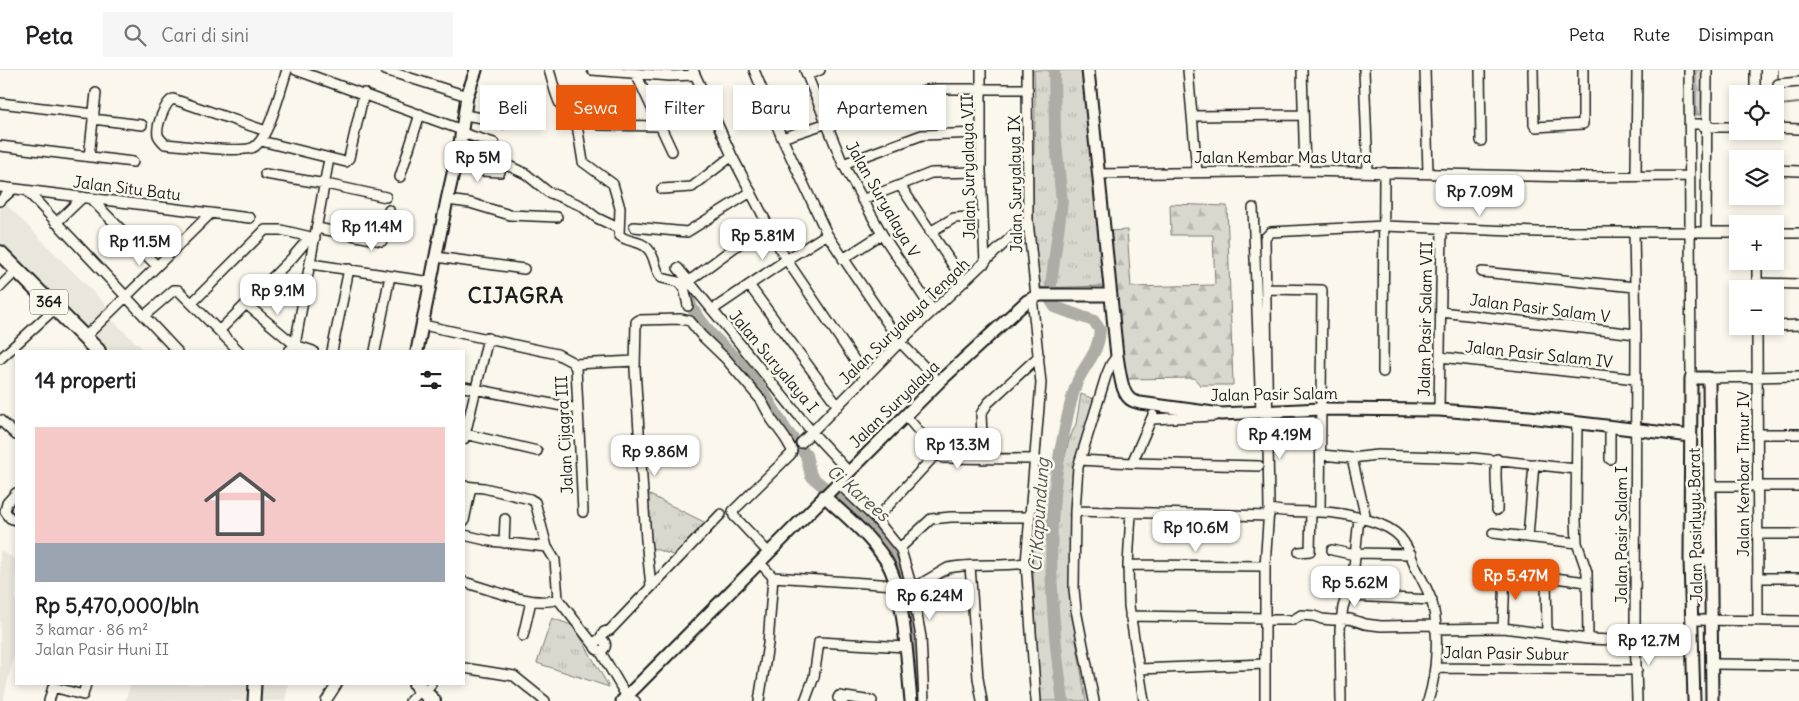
<!DOCTYPE html>
<html lang="id">
<head>
<meta charset="utf-8">
<style>
	body { margin:0; font-family:Delius,sans-serif; background:#f6f6f6; color:#202124; height:100vh; display:flex; flex-direction:column; font-size:19px; white-space:nowrap }
	* { box-sizing:border-box; margin:0 }
	p { font-size:16px; color:#757577 }
	.icon { flex:none; width:28px; height:28px; fill:none; stroke:currentColor; stroke-width:2; stroke-linecap:round; stroke-linejoin:round }
	.map { position:relative; flex:1; overflow:hidden }
	.drawer { position:absolute; left:15px; top:280px; width:450px; height:335px; display:flex; flex-direction:column; background:#fff; border-radius:0px; box-shadow:0 2px 8px #0003 }
	.drawer>* { flex:none }
	.banner { position:absolute; left:480px; top:15px; width:475px; height:45px; display:flex; gap:10px }
	.controls { position:absolute; left:1729px; top:15px; display:grid; gap:10px }
	.controls a { display:grid; place-items:center; width:55px; height:55px; border-radius:0px; background:#fff; box-shadow:0 2px 8px #0003; font-size:25px }
	.price { position:absolute; translate:-50% -42px; padding:0 11px; border-radius:10px; background:#fff; color:#222; font-size:16px; line-height:32px; filter:drop-shadow(0 1px 2px #0008) }
	.price::after { content:''; position:absolute; left:50%; top:30px; width:15px; height:11px; margin-left:-8px; background:inherit; clip-path:polygon(0 0,100% 0,50% 100%) }
	.price.selected { background:#ea580c; color:#fff }
	ul { padding:0; list-style:none }
	li { display:grid; align-content:center; gap:10px; height:265px; padding:0 20px }
	li+li { border-top:1px solid #e0e0e0 }
	li span { display:grid; place-items:center; height:155px; border-radius:0px; color:#555 }
	li>.icon { margin-inline-start:auto }
	span .icon { width:90px; height:90px; fill:#fffc; stroke-width:1 }
	li b { font-size:21px }
	h2 { display:flex; justify-content:space-between; align-items:center; height:60px; padding:0 20px; font-size:21px }
	.pill { padding:0 18px; border-radius:0px; background:#fff; box-shadow:0 2px 8px #0003; font-size:18px; line-height:45px }
	.pill.selected { background:#ea580c; color:#fff }
	header { display:flex; align-items:center; gap:30px; box-sizing:border-box; height:70px; padding:0 25px; background:#fff; border-bottom:1px solid #e0e0e0 }
	header strong { font-size:24px }
	nav { display:flex; gap:28px; margin-inline-start:auto; font-size:18px }
	.search { width:350px; height:45px; background:#f6f6f6; display:flex; align-items:center; gap:12px; box-sizing:border-box; padding:0 18px; border-radius:0px; color:#757577; font-size:19px }
	.map>svg:first-child { display:block }
</style>
</head>
<body>
<header>
<strong>Peta</strong>
<div class="search"><svg class="icon" aria-label="search" viewBox="0 0 24 24"><circle cx="10" cy="10" r="6"/><path d="M15 15l6 6"/></svg>Cari di sini</div>
<nav><a>Peta</a><a>Rute</a><a>Disimpan</a></nav>
</header>
<div class="map">
<svg width="1799" height="631" viewBox="0 0 1799 631">
	<defs>
		<pattern id="grass-tufts" width="24" height="20" patternUnits="userSpaceOnUse" patternTransform="scale(1.25)"><rect width="24" height="20" fill="#dad7ce"/><path d="M3 7l-1-3M5 7V3M7 7l1-3M15 17l-1-3M17 17v-4M19 17l1-3" fill="none" stroke="#bab8b0"/></pattern>
		<pattern id="forest-firs" width="22" height="20" patternUnits="userSpaceOnUse" patternTransform="scale(1.25)"><rect width="22" height="20" fill="#dad7ce"/><path d="M5 1l3.5 6h-7zM16 11l3.5 6h-7z" fill="#bab8b0"/></pattern>
	</defs>
	<rect width="100%" height="100%" fill="#fbf7ec"/>
	<filter id="ink" filterUnits="userSpaceOnUse"><feTurbulence type="fractalNoise" baseFrequency=".02" numOctaves="2"/><feDisplacementMap in="SourceGraphic" scale="10" xChannelSelector="R" yChannelSelector="G"/><feConvolveMatrix kernelMatrix="1 2 1 2 8 2 1 2 1" color-interpolation-filters="sRGB"/></filter>
	<g filter="url(#ink)">
		<!-- built -->
		<path fill="#eae6dc" d="M3 131 110 239 86 261 0 173V134Z
			M111 249 145 281H111L94 265Z
			M0 480 16 490V587L14 586 3 631H0Z
			M131 614H249L247 631H125Z
			M260 614H288L285 631H258Z"/>
		<!-- grass -->
		<path fill="url(#grass-tufts)" stroke="#7b7a75" d="M1034 0H1082L1105 216 1039 218C1037 193 1034 169 1033 145 1032 97 1037 48 1034 0Z
			M1081 324 1096 330 1076 394 1073 530 1076 570 1086 631H1040L1032 485 1039 395 1063 394 1069 370 1076 354Z
			M644 422 706 453 673 485 649 477Z
			M552 548 574 556 609 617 537 593Z"/>
		<!-- forest -->
		<path fill="url(#forest-firs)" stroke="#7b7a75" d="M1696 0H1704V45H1696Z
			M1170 134 1227 136 1233 315H1200L1194 308 1125 309 1108 161 1127 160 1131 217 1215 215 1213 165H1171Z"/>
		<g fill="none" stroke-linecap="round" stroke-linejoin="round">
			<!-- stream -->
			<path stroke="#74726e" stroke-width="2" d="M1778 0V10
				M1778 17 1780 35 1799 33"/>
			<!-- river -->
			<path stroke="#afaca5" stroke-width="12" d="M1054 0 1055 62 1062 132 1051 214V231L1055 237 1094 251 1100 260C1098 283 1089 289 1079 308 1071 325 1068 345 1064 363 1044 449 1050 544 1063 631
				M687 222 692 238 711 264 740 292 766 326 786 360 806 385 811 406 882 467 893 484 905 511 915 567 919 631"/>
			<defs>
				<path id="minor" d="M296 0 462 60
					M385 0 467 26
					M549 0C555 18 557 42 576 49L583 92 613 114 620 138 619 165C627 173 641 170 648 179 656 187 654 200 662 208L691 215
					M592 0 670 6 695 5
					M693 0 732 86 784 186 866 307
					M754 0 782 68 827 164 900 272 939 312
					M805 0 843 94 882 164 933 241
					M981 0V102L985 193
					M1027 0 1028 151 1036 226
					M1188 0 1197 102
					M1302 0 1305 101
					M1364 0 1368 102
					M1425 0 1428 103
					M1480 0 1481 71
					M1533 0 1534 55 1536 57 1583 54V0
					M1689 0 1691 308
					M1755 0V24
					M636 4 672 81
					M807 5 820 0
					M1778 14 1799 12
					M0 33 94 44
					M464 45 489 49 502 54
					M1192 46 1303 45
					M93 49 142 55
					M1689 54H1699L1706 57H1738
					M599 55 660 56
					M1775 58 1799 59
					M266 61 173 29C165 32 156 56 158 65 159 68 163 72 165 74 181 75 243 84 254 77 269 68 281 18 287 0
					M462 63 494 73
					M782 68 927 20 937 19H1028
					M261 71 346 92 349 88 364 23
					M460 73 526 104 548 122 580 135 597 148 618 158
					M0 76 133 92
					M89 87 96 23
					M455 94 482 101 500 102
					M843 94 922 65 981 63
					M1775 100 1799 101
					M265 104 326 114 386 127
					M1098 104 1305 101 1573 107 1689 106
					M1636 106 1637 0
					M400 107 420 44
					M900 115 964 212
					M0 117 250 148
					M662 119 692 117 732 86
					M27 121 177 281
					M90 128 157 196
					M447 130 470 133 510 145 557 147
					M862 130 931 103 981 102
					M0 131 13 119
					M1253 138 1261 342
					M56 153 83 127
					M634 157 687 162 751 122
					M317 158 382 171 389 140
					M1706 161 1707 0
					M930 162 954 148 983 146
					M1634 163 1636 264 1635 562 1637 631
					M1775 163H1799
					M436 187 524 199
					M843 189 882 164
					M1757 191V218
					M311 194 431 212
					M678 198 812 362 849 402
					M1482 202 1635 217
					M689 211 766 154
					M680 213 684 217 688 236
					M1757 213 1799 214
					M749 215 838 336
					M0 217 11 206
					M1266 219 1322 220 1320 441
					M1032 227 1041 313 1026 493 1036 631
					M192 233 265 160H281L315 168
					M246 234 295 275 313 281
					M712 240 786 190 827 164
					M1441 242 1636 264
					M144 246 174 220H178L239 281
					M423 255 557 284 572 292 576 298 583 442
					M1757 256 1758 551
					M1775 256 1799 255
					M219 261 292 188 309 168
					M84 268 211 143
					M289 281 295 275 328 94
					M332 281 349 199
					M375 281 390 206
					M1440 287 1636 309
					M0 289 49 244
					M574 294 635 291
					M1383 302 1384 102
					M1709 308 1799 306
					M464 317 578 339
					M1439 340 1442 158
					M906 346 937 383 943 388 1035 389
					M1152 349 1214 346
					M0 350 16 365
					M1577 352 1576 450 1577 473 1587 502 1588 569
					M465 364 537 381
					M1758 364H1799
					M464 369 488 268
					M801 373 900 272 1028 151
					M1322 385 1352 388 1377 385 1474 388 1576 399
					M1352 388 1365 444
					M983 389 981 344 988 333 1039 286
					M1610 389V357
					M1080 390 1132 393 1259 396
					M1132 393 1153 345
					M838 413 876 449 901 480 912 518 921 567 924 631
					M464 416 484 418 530 429 535 432 547 477 555 490 558 529 594 575
					M1711 416H1799
					M16 423 7 433 5 441 10 448 16 450
					M1269 439C1286 443 1302 441 1319 442 1336 442 1355 446 1371 451 1401 460 1405 471 1416 498 1421 508 1427 518 1431 529 1440 557 1437 603 1428 631
					M1497 440C1498 423 1494 406 1497 389
					M1075 441 1269 446
					M1131 443 1128 495 1129 536 1144 631
					M876 449 937 383
					M464 451 471 417
					M1493 463 1577 473
					M1758 464H1799
					M464 465 490 471 547 477
					M1528 467 1534 394
					M504 473 505 449
					M900 478 931 449 951 447H1029
					M1332 480 1355 485
					M1299 482 1310 481 1311 442
					M1356 483 1411 484
					M1690 490 1712 489
					M759 492 773 507 768 574 759 631
					M1128 495 1265 496
					M970 496 978 608 982 631
					M1488 502H1505L1587 512
					M773 507 895 515
					M1546 507 1547 564
					M1759 508H1799
					M464 512C488 519 535 538 558 529
					M651 516 646 470 635 299 636 252 639 250 681 249 690 251 701 265 726 289 761 330 772 350 785 368 792 380 791 384 733 441 734 446 768 482
					M1351 526 1432 530
					M898 527 948 498C973 493 1000 497 1026 493
					M1130 546 1265 548
					M1265 550H1293L1301 545 1314 546 1322 549 1332 550 1350 549 1365 554 1381 556 1435 555
					M1692 550 1799 551
					M1503 558 1505 502
					M1435 559 1503 558 1588 569 1636 571
					M523 566 531 531
					M594.5 575a5.5 5.5 0 1 1 11 0a5.5 5.5 0 1 1-11 0Z
					M599 570 604 562 610 560 721 444
					M600 581 627 627 635 631
					M1712 594 1799 595
					M464 598 514 606 545 631
					M1435 598 1637 600
					M1139 599 1265 594
					M430 616 431 614
					M49 631 53 617 83 625 86 614
					M326 631 337 614
					M410 631 421 620
					M805 631 814 607 819 572 905 577
					M843 631 838 628 839 626 872 631
					M1094 631 1076 540 1074 519 1075 441 1078 397 1106 306 1111 294 1117 286
					M1265 631V496L1269 439 1265 168 1271 162 1384 156 1538 162H1738
					M1341 631 1340 559 1343 537 1346 528 1351 526 1359 448"/>
				<path id="tertiary" d="M1088 0 1117 286C1119 297 1121 321 1129 328 1131 331 1136 332 1140 333L1221 344 1321 339 1439 340 1529 347 1691 366
					M417 281 447 130 460 73 467 26 476 0
					M824 426C846 446 868 464 885 489 905 519 907 594 911 631
					M254 631 255 614
					M622 631 849 402 939 312 1027 231 1040 225H1111
					M1694 631 1690 490 1691 308H1709L1712 631"/>
				<path id="primary" d="M0 183 98 281
					M416 614 433 631"/>
			</defs>
			<!-- minor casing -->
			<use href="#minor" stroke="#1c1c1c" stroke-width="12"/>
			<!-- tertiary casing -->
			<use href="#tertiary" stroke="#1c1c1c" stroke-width="15"/>
			<!-- primary casing -->
			<use href="#primary" stroke="#1c1c1c" stroke-width="18"/>
			<!-- minor -->
			<use href="#minor" stroke="#fbf7ec" stroke-width="9"/>
			<!-- tertiary -->
			<use href="#tertiary" stroke="#fbf7ec" stroke-width="11"/>
			<!-- primary -->
			<use href="#primary" stroke="#fbf7ec" stroke-width="14"/>
		</g>
	</g>
	<g text-anchor="middle" stroke-width="5" stroke-linejoin="round" paint-order="stroke">
		<!-- shield labels -->
		<rect fill="#fbf7ec" stroke="#5f5e5a" stroke-width="1" x="30" y="219.5" width="38" height="25" rx="4"/>
		<g font-size="15" font-weight="bold" fill="#1c1c1c">
			<text x="49" y="237">364</text>
		</g>
		<!-- street labels -->
		<g font-size="16" fill="#1c1c1c" stroke="#fbf7ec">
			<text x="1283" y="93">Jalan Kembar Mas Utara</text>
			<text transform="translate(968 97) rotate(-91)" y="6">Jalan Suryalaya VII</text>
			<text transform="translate(1015 114) rotate(-91)" y="6">Jalan Suryalaya IX</text>
			<text transform="translate(127 118) rotate(7)" y="6">Jalan Situ Batu</text>
			<text transform="translate(883 129) rotate(60)" y="6">Jalan Suryalaya V</text>
			<text transform="translate(1540 238) rotate(7)" y="6">Jalan Pasir Salam V</text>
			<text transform="translate(1425 249) rotate(-89)" y="6">Jalan Pasir Salam VII</text>
			<text transform="translate(904 251) rotate(-44)" y="6">Jalan Suryalaya Tengah</text>
			<text transform="translate(1539 284) rotate(6)" y="6">Jalan Pasir Salam IV</text>
			<text transform="translate(774 291) rotate(50)" y="6">Jalan Suryalaya I</text>
			<text transform="translate(1274 324) rotate(-1)" y="6">Jalan Pasir Salam</text>
			<text transform="translate(894 334) rotate(-44)" y="6">Jalan Suryalaya</text>
			<text transform="translate(564 365) rotate(-93)" y="6">Jalan Cijagra III</text>
			<text transform="translate(1743 404) rotate(-90)" y="6">Jalan Kembar Timur IV</text>
			<text transform="translate(1695 455) rotate(-91)" y="6">Jalan Pasirluyu Barat</text>
			<text transform="translate(1621 465) rotate(-90)" y="6">Jalan Pasir Salam I</text>
			<text transform="translate(1506 583) rotate(1)" y="6">Jalan Pasir Subur</text>
		</g>
		<!-- water labels -->
		<g font-size="18" font-style="italic" fill="#575653" stroke="#fbf7ec">
			<text transform="translate(858 423) rotate(41)" y="6">Ci Karees</text>
			<text transform="translate(1039 445) rotate(-86)" y="6">Ci Kapundung</text>
		</g>
		<!-- district labels -->
		<g font-size="21" font-weight="bold" letter-spacing="1" fill="#1c1c1c" stroke="#fbf7ec">
			<text x="516" y="233">CIJAGRA</text>
		</g>
	</g>
</svg>
<div class="controls">
<a><svg class="icon" aria-label="locate" viewBox="0 0 24 24"><circle cx="12" cy="12" r="6"/><path d="M12 2v4M12 18v4M2 12h4M18 12h4"/></svg></a>
<a><svg class="icon" aria-label="layers" viewBox="0 0 24 24"><path d="M12 4l9 5-9 5-9-5zM3 14l9 5 9-5"/></svg></a>
<a>+</a>
<a>−</a>
</div>
<b class="price" style="left:478px;top:113px">Rp 5M</b>
<b class="price" style="left:1480px;top:147px">Rp 7.09M</b>
<b class="price" style="left:372px;top:182px">Rp 11.4M</b>
<b class="price" style="left:763px;top:191px">Rp 5.81M</b>
<b class="price" style="left:140px;top:197px">Rp 11.5M</b>
<b class="price" style="left:278px;top:246px">Rp 9.1M</b>
<b class="price" style="left:1280px;top:390px">Rp 4.19M</b>
<b class="price" style="left:958px;top:400px">Rp 13.3M</b>
<b class="price" style="left:655px;top:407px">Rp 9.86M</b>
<b class="price" style="left:1196px;top:483px">Rp 10.6M</b>
<b class="price selected" style="left:1516px;top:531px">Rp 5.47M</b>
<b class="price" style="left:1355px;top:538px">Rp 5.62M</b>
<b class="price" style="left:930px;top:551px">Rp 6.24M</b>
<b class="price" style="left:1649px;top:596px">Rp 12.7M</b>
<div class="banner">
<a class="pill">Beli</a>
<a class="pill selected">Sewa</a>
<a class="pill">Filter</a>
<a class="pill">Baru</a>
<a class="pill">Apartemen</a>
</div>
<section class="drawer">
<h2>14 properti<svg class="icon" aria-label="filters" viewBox="0 0 24 24"><path d="M4 7h16M4 17h16"/><circle cx="9" cy="7" r="2"/><circle cx="15" cy="17" r="2"/></svg></h2>
<ul>
<li><span style="background:linear-gradient(#f6c9c9 75%,#9aa5b1 0)"><svg class="icon" aria-label="home" viewBox="0 0 24 24"><path d="M3 11l9-7 9 7M6 9v11h12V9"/></svg></span><div><b>Rp 5,470,000/bln</b><p>3 kamar · 86 m²</p><p>Jalan Pasir Huni II</p></div></li>
</ul>
</section>
</div>
</body>
</html>
